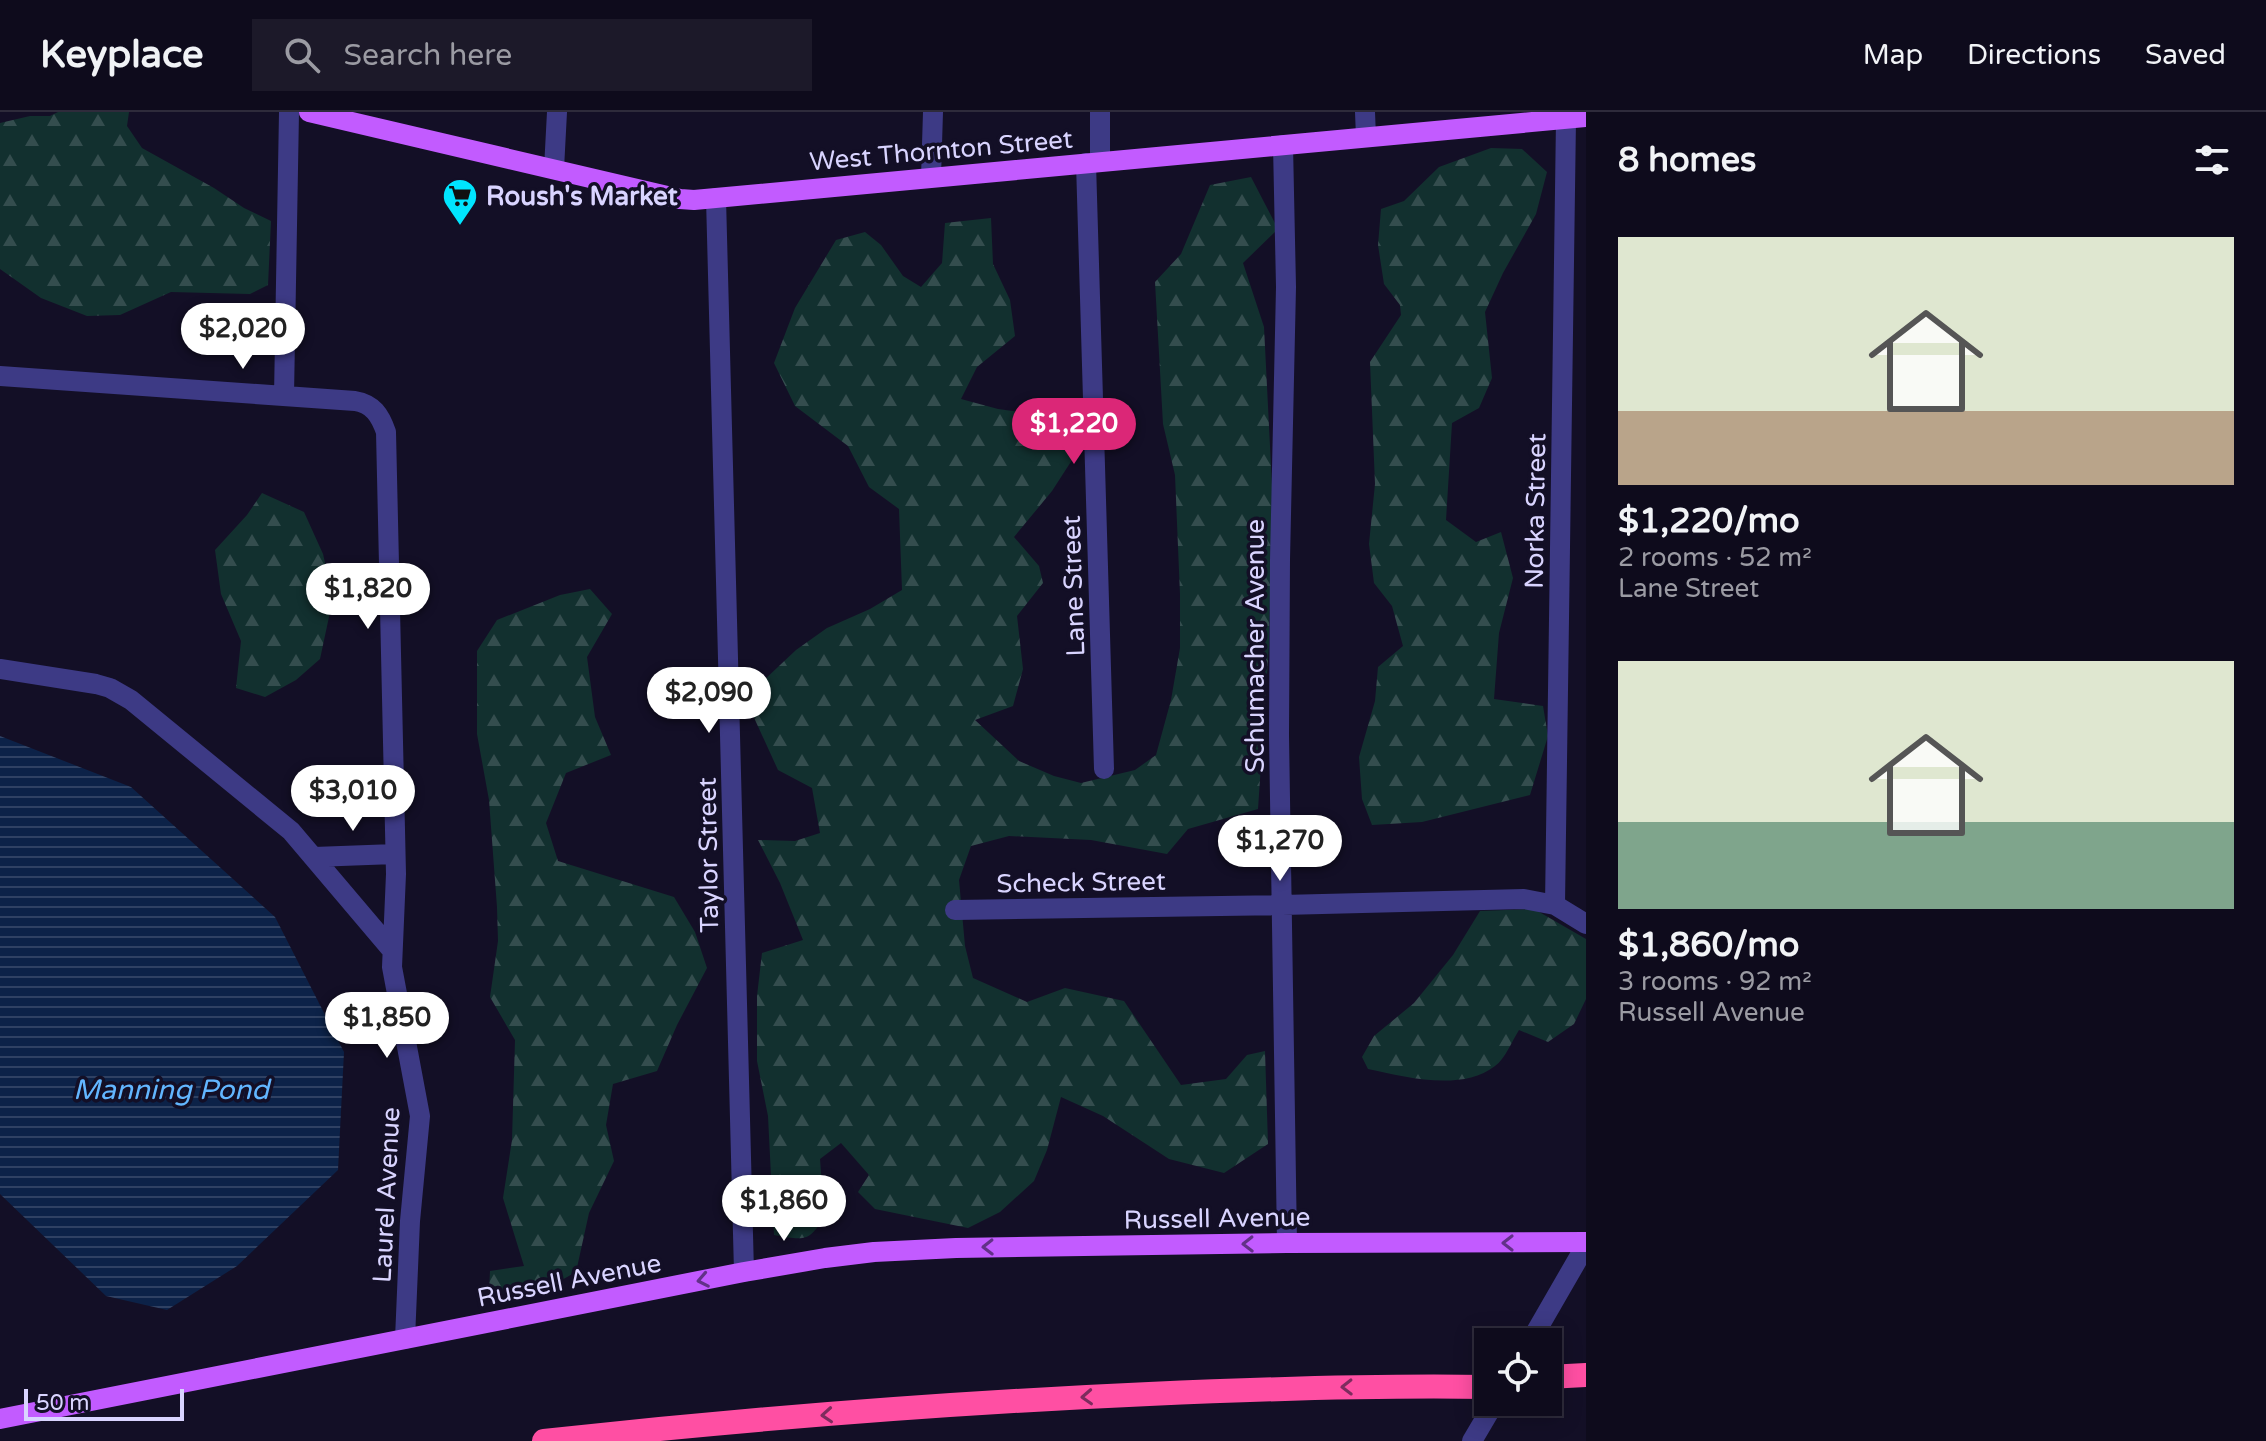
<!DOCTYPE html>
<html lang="en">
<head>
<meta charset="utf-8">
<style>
	body { margin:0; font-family:"Varela Round",sans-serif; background:#1c1929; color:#f1f3f6; height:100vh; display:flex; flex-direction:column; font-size:30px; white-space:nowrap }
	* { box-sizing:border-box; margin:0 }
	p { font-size:26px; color:#9b9ba3 }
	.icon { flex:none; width:44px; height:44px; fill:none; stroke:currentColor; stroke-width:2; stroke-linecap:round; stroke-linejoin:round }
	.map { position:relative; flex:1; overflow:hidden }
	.panel { display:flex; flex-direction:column; background:#0e0b1c; width:680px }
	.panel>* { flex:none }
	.fabs { position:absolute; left:1474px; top:1216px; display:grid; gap:16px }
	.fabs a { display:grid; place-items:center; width:88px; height:88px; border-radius:0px; background:#0e0b1c; box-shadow:0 4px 20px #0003,0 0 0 2px #2e2b3b; font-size:40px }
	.scale { position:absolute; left:24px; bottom:20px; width:160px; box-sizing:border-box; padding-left:8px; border:4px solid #d9d4ff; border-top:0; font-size:22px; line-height:28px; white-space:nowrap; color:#d9d4ff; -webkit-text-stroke:6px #130f26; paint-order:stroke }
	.price { position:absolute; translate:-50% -68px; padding:0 18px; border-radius:28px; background:#fff; color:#222; font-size:26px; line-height:52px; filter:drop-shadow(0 2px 4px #0008) }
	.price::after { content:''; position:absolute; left:50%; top:48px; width:24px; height:18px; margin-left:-12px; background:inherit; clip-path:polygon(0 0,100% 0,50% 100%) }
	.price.current { background:#db2777; color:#fff }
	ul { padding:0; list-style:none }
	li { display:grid; align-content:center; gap:16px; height:424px; padding:0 32px }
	li span { display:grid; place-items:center; height:248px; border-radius:0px; color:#555 }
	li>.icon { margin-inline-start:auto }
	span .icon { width:144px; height:144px; fill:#fffc; stroke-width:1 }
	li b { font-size:34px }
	h2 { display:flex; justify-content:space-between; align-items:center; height:96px; padding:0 32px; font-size:34px }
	header { display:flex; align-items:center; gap:48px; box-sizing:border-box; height:112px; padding:0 40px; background:#0e0b1c; border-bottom:2px solid #2e2b3b }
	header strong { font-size:38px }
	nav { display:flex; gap:44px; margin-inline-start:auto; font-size:28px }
	.search { width:560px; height:72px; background:#1c1929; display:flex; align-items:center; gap:20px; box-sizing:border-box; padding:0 28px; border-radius:0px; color:#9b9ba3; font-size:30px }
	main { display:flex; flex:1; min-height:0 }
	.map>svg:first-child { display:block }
</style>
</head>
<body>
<header>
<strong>Keyplace</strong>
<div class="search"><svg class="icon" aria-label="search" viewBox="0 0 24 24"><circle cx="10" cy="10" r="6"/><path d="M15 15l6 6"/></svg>Search here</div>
<nav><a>Map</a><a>Directions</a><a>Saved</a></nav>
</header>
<main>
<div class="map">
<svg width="1586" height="1329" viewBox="0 0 1586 1329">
	<defs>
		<pattern id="forest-firs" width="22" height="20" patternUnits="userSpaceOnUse" patternTransform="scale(2)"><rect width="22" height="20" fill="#12302f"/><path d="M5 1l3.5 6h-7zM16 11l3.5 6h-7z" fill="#344d4e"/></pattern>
		<pattern id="water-rules" width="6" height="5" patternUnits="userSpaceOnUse" patternTransform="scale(2)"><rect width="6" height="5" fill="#0c2248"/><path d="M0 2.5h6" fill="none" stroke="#2f4163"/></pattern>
	</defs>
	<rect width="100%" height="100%" fill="#130f26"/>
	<!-- forest -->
	<path fill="url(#forest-firs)" d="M58 0H129L127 14 142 36 214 76 244 96 271 109 268 173 250 182 171 180 120 203 87 204 41 186 0 157V11L30 4H50Z
		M1491 36 1522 37 1547 60 1536 102 1503 161 1485 200 1492 266 1479 296 1452 311 1446 408 1476 430 1501 420 1513 466 1499 521 1494 587 1543 594 1548 624 1530 683 1422 710 1372 713 1362 687 1359 645 1375 589 1378 555 1403 534 1392 494 1374 471 1369 432 1375 372 1370 250 1401 203 1400 193 1384 172 1378 133 1381 97 1404 89 1439 55Z
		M1251 65 1278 117 1243 151 1264 215 1272 374 1269 533 1258 697 1188 717 1167 742 1091 728 1009 724 971 734 959 768 965 834 973 866 1027 890 1065 876 1124 889 1181 973 1226 967 1247 943 1265 939 1268 1032 1224 1061 1169 1047 1103 1004 1061 985 1047 1038 1034 1069 1000 1100 968 1116 875 1097 858 1080 869 1063 841 1031 820 1047 822 1074 828 1099C809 1130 808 1129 774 1123L768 1004 757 949V884L762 841 803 828 780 771 758 728 795 729 820 721 812 676 778 658 745 586 796 538 827 516 870 497 902 478 899 397 869 375 848 334 795 294 774 251 795 196 836 128 865 120 881 133 903 164 921 175 942 151 945 111 991 106 993 152 1010 188 1015 224 977 255 961 287 998 297 1071 307 1072 348 1052 379 1014 425 1039 454 1043 471 1017 504 1023 557 1013 594 975 608 1019 649 1054 664 1081 671 1135 658 1156 643 1171 588 1180 536V482L1175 363 1163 312 1155 170 1181 142 1210 73Z
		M262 381 304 400 323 442 333 486 320 547 296 568 265 585 236 576 241 529 221 482 215 438 247 403Z
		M590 477 612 502 587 545 595 605 611 643 566 661 546 711 558 749 674 785 695 820 707 856 677 913 657 959 613 972 606 1013 614 1049 589 1101 576 1160 526 1188 489 1179 490 1159 524 1154 503 1086 512 1028 515 928 490 885 498 829 497 795 489 688 477 622V539L497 508 560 483Z
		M1534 797 1586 827V887L1574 912 1548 930 1519 918C1512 929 1505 947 1495 954 1461 980 1406 965 1368 957L1362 945 1374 924 1414 891 1453 843 1480 799Z"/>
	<!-- water -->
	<path fill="url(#water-rules)" d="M0 624 131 675 275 805 344 940 338 1058 237 1154 167 1198 106 1184 0 1082Z"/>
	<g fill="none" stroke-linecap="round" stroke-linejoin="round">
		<!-- minor -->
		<path stroke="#3d3a85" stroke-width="20" d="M1365 0 1366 25
			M1283 33 1286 175 1280 448 1279 623 1287 1131
			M1100 49V0
			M1086 51 1104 657
			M554 57 557 0
			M931 65 933 0
			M716 86 744 1160
			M0 264 355 289C373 292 380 303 386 320L396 762 392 855 420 1004 410 1109 405 1227
			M284 284 289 0
			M0 557 96 572 110 576 131 588 291 719 391 837
			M314 745 395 742
			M1555 793 1566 7
			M955 798 1282 793 1524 787 1555 793 1586 812
			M1530 1230 1586 1133
			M1472 1329 1495 1290"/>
		<!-- major -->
		<path stroke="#c25bff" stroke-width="20" d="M309 0 680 87 694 88 1586 5
			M0 1307 744 1160 825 1146 874 1140 956 1136 1287 1131 1586 1130"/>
		<!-- highway -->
		<path stroke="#ff4fa3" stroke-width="24" d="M1548 1265 1586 1263
			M544 1329C745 1307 947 1291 1149 1282 1262 1277 1375 1273 1488 1275"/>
	</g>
	<!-- one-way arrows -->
	<defs><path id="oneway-chevron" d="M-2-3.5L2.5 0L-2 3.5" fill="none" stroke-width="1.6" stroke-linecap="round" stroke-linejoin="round" transform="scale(2)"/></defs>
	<g stroke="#623188">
		<use href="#oneway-chevron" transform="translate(1508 1131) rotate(180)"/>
		<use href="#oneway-chevron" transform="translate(1248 1132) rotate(179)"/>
		<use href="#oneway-chevron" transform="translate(988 1135) rotate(179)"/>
		<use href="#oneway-chevron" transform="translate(703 1168) rotate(169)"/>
	</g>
	<g stroke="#7d2c5e">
		<use href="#oneway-chevron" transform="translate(1347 1275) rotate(179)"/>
		<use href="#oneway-chevron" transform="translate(1087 1285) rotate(177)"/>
		<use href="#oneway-chevron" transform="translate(827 1303) rotate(176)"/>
	</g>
	<!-- icons -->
	<defs>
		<symbol id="supermarket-pin" viewBox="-11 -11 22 30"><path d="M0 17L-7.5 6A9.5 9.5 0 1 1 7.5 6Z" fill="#00e5ff" stroke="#130f26"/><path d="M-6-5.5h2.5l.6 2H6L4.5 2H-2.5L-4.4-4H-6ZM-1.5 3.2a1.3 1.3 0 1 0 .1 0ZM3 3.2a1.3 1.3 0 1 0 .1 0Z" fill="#111"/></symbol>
	</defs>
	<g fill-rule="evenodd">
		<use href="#supermarket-pin" x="440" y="64" width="40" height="54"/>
	</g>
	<g text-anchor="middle" stroke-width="7" stroke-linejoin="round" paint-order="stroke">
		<!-- street labels -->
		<g font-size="26" fill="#d9d4ff" stroke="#130f26">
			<text transform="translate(941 38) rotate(-5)" y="9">West Thornton Street</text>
			<text transform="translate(1535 399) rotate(-89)" y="9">Norka Street</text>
			<text transform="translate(1073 474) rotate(-92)" y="9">Lane Street</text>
			<text transform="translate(1255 534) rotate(-90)" y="9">Schumacher Avenue</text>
			<text transform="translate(708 743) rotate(-91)" y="9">Taylor Street</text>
			<text transform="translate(1081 770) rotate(-1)" y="9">Scheck Street</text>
			<text transform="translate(386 1083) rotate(-87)" y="9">Laurel Avenue</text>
			<text transform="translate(1217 1106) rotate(-1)" y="9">Russell Avenue</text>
			<text transform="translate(569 1168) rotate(-11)" y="9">Russell Avenue</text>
		</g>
		<!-- poi labels -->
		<g font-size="26" font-weight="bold" fill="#d9d4ff" stroke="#130f26" text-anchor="start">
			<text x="486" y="93">Roush's Market</text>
		</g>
		<!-- water labels -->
		<g font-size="28" font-style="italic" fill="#62b6ff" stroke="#130f26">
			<text x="171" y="987">Manning Pond</text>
		</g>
	</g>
</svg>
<div class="fabs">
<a><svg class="icon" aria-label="locate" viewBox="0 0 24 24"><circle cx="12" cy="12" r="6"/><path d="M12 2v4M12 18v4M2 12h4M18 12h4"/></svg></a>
</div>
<div class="scale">50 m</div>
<b class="price" style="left:243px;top:259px">$2,020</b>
<b class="price current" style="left:1074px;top:354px">$1,220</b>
<b class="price" style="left:368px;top:519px">$1,820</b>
<b class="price" style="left:709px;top:623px">$2,090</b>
<b class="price" style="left:353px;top:721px">$3,010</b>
<b class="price" style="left:1280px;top:771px">$1,270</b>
<b class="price" style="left:387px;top:948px">$1,850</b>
<b class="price" style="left:784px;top:1131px">$1,860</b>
</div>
<section class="panel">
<h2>8 homes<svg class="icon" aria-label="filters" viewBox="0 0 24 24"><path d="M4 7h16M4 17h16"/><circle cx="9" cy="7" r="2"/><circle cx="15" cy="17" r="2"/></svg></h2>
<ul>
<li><span style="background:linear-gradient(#dfe7d0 70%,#b9a48a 0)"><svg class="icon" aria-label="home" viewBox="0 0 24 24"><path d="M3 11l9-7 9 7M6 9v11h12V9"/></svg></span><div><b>$1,220/mo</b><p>2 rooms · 52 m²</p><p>Lane Street</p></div></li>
<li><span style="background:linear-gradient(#dfe7d0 65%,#7fa58c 0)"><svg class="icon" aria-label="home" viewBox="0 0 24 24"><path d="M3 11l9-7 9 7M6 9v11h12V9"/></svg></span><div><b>$1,860/mo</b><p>3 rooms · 92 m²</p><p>Russell Avenue</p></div></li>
</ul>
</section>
</main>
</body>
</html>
